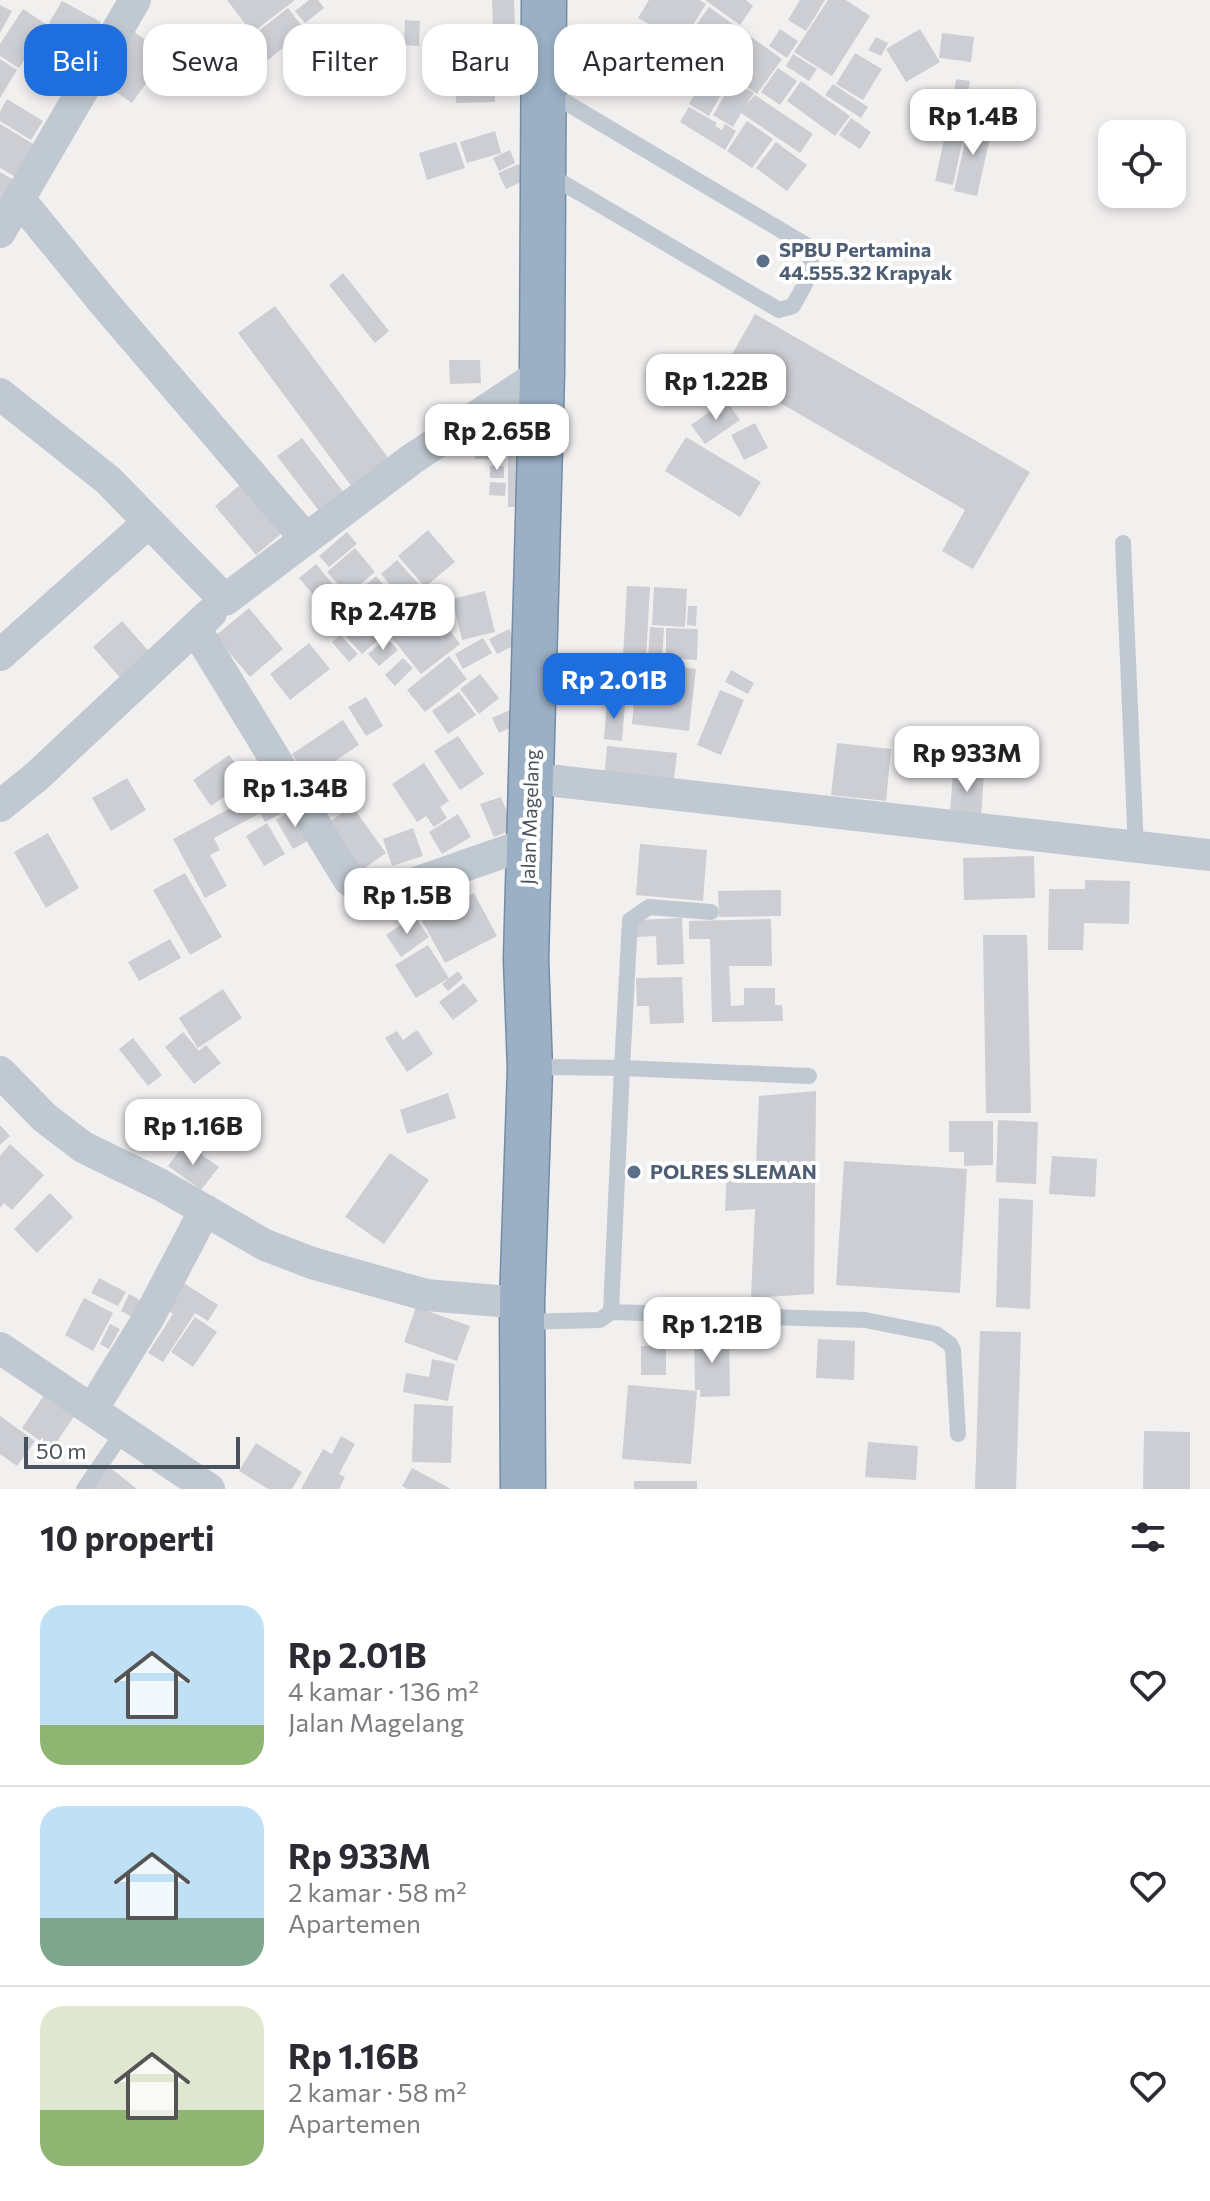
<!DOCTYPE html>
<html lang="id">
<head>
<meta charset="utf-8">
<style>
	body { margin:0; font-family:Commissioner,sans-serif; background:#f7f7f7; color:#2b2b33; height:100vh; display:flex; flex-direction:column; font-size:30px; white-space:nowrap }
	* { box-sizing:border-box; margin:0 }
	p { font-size:26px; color:#7c7c81 }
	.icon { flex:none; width:44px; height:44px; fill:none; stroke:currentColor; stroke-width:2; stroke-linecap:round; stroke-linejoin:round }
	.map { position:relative; height:1489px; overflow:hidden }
	.details { display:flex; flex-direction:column; background:#fff; flex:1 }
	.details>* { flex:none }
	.top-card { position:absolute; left:24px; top:24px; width:800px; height:72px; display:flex; gap:16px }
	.buttons { position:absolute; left:1098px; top:120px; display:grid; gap:16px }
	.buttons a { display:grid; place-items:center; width:88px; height:88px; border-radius:16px; background:#fff; box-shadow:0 4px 12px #0003; font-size:40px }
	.scale { position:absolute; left:24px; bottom:20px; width:216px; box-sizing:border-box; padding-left:8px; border:4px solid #48525c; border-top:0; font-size:22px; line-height:28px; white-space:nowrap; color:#48525c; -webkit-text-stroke:6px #fff; paint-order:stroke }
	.price { position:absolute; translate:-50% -68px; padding:0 18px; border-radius:16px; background:#fff; color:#222; font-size:26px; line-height:52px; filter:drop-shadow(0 2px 4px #0008) }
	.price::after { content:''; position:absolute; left:50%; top:48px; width:24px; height:18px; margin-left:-12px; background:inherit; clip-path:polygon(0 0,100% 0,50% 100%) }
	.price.current { background:#1e6edd; color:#fff }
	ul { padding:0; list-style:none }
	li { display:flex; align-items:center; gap:24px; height:200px; padding:0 40px }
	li+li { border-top:2px solid #e1e1e2 }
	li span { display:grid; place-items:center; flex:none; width:224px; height:160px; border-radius:24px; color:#555 }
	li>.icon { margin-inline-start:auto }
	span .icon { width:96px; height:96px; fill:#fffc; stroke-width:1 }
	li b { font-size:34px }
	h2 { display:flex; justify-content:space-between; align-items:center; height:96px; padding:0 40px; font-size:34px }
	.chip { padding:0 28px; border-radius:24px; background:#fff; box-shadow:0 4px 12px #0003; font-size:28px; line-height:72px }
	.chip.current { background:#1e6edd; color:#fff }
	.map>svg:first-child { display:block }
</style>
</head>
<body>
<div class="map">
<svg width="1210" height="1489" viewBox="0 0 1210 1489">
	<rect width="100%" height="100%" fill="#f2efef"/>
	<!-- building -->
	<path fill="#ccced4" d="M227 0H295L252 33Z
		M309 0H318L324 8 305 23 295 11Z
		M492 0H514L515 26H493Z
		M649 0H699L706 4 682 43 638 18Z
		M705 0H746L753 6 740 25Z
		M800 0H825L806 31 788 20Z
		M828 0H846L870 16 832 76 794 52Z
		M62 1 101 22 89 45 49 23Z
		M0 5 12 11 0 33Z
		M709 7 782 59 757 94 684 42Z
		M288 8 305 30 268 60 250 38Z
		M23 9 47 25 19 68 0 56V44Z
		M405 20 420 21 419 46 404 45Z
		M780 29 798 41 787 58 769 46Z
		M920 29 940 62 906 82 886 49Z
		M133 31 166 55 132 103 99 81Z
		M942 33 974 37 971 62 939 58Z
		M876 37 888 43 881 56 868 50Z
		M649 38H668L670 85H650Z
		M497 41H536L535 75H498Z
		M670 46H684L685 85 672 86Z
		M686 53H695L697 85H688Z
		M855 53 882 69 863 100 836 84Z
		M793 54 817 69 809 81 786 66Z
		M0 59 17 70 0 98Z
		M778 68 797 81 780 105 761 92Z
		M494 73 495 102 456 103 455 74Z
		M705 75 725 87 709 116 689 104Z
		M956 79 970 81 965 110 952 108Z
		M733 81 754 93 746 105 755 95 813 134 800 153 741 113 733 127 713 115Z
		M801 81 850 116 835 136 787 101Z
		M833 84 868 107 861 118 825 95Z
		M7 99 43 121 31 140 0 121V112Z
		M689 107 717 123 715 126 722 130 725 124 736 131 725 150 680 122Z
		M950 112 968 116 953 185 935 181Z
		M851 118 871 132 860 149 839 135Z
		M970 118 993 124 977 196 954 191Z
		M747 121 773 139 752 168 727 151Z
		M0 124 40 148 21 180 0 168Z
		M495 131 501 153 467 163 460 142Z
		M456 142 465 168 427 180 419 153Z
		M776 142 807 165 787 191 756 168Z
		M510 150 515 163 499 171 493 158Z
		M519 164 526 180 506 189 498 173Z
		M0 172 21 184 0 207Z
		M343 273 389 331 375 343 329 285Z
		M275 306 392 463 355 491 238 333Z
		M755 314 1030 472 973 569 942 551 965 510 723 370Z
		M449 360H480L481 383 450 384Z
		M726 400 740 420 705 444 691 425Z
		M508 415 532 416 533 507H508Z
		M755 423 768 448 744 460 731 435Z
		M474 430H505V459H475Z
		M686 437 761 482 740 517 665 471Z
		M302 438 344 493 319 511 277 456Z
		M490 466H504V478H490Z
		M247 479 289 527 256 555 215 506Z
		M490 482 506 483 505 496 489 495Z
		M428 530 455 562 425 587 398 556Z
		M347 532 357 544 329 567 319 556Z
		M355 548 375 572 347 595 327 572Z
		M397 560 434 601 417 616 381 574Z
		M316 564 349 603 332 617 299 578Z
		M376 576 411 616 392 632 358 592Z
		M627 586 650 587 646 659 623 657Z
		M654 587 687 589 685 627 652 625Z
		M485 591 495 632 462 640 452 599Z
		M360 600 388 631 362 654 334 623Z
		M688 606H697L696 626 687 625Z
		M432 607 460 644 421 674 392 638Z
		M249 608 283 649 250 677 215 636Z
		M122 621 153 656 124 682 93 647Z
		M650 627 664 628 662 658 648 657Z
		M666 628 698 629 697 660 666 658Z
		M509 629 517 644 497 654 489 639Z
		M340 635 358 654 349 662 332 642Z
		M387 638 398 650 379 666 368 654Z
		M483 638 492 653 463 669 455 654Z
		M309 643 330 669 290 700 270 674Z
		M449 656 467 679 425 712 407 690Z
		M403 658 413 668 395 686 385 675Z
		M638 662 696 669 689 731 632 724Z
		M731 670 754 683 748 694 725 682Z
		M480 674 499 698 479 714 460 689Z
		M720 690 744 700 721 755 697 745Z
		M459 692 476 715 448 734 432 711Z
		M366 697 383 726 366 736 348 707Z
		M607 701 625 703 622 741 604 739Z
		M517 707 524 722 499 733 492 718Z
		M343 720 359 745 335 761 355 791 319 814 299 784 308 779 292 754Z
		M458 736 484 774 460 790 434 751Z
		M837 743 891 749 886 801 831 795Z
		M607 746 677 753 673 787 604 780Z
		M229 755 248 780 211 806 193 780Z
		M424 763 449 801 440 807 447 818 434 827 426 816 417 822 392 784Z
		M953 772 984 774 981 816 950 813Z
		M127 778 146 810 111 831 92 798Z
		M277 783 291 808 265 822 260 813 214 838 220 850 210 855 227 886 205 898 173 839Z
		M501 797 514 829 494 837 480 804Z
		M352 806 386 853 359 872 325 825Z
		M296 808 313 838 293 849 276 820Z
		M458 814 471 837 442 854 429 832Z
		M267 823 285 854 264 866 246 836Z
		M413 828 423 856 392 866 383 839Z
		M48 833 79 888 46 908 14 852Z
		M640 844 707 850 703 901 636 895Z
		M1034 856 1035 898 964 900 963 858Z
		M185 873 222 937 190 955 153 890Z
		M1085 880 1130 881 1129 924 1084 923 1083 950H1048L1049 889H1085Z
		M781 890V916L719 917 718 891Z
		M474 893 497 936 445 963 422 921Z
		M414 916 429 937 401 957 386 935Z
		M682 918 684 964 657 965 656 936 637 937V920Z
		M771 919 772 966H729L731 1006 744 1005V988H775V1005H782L783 1021 712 1022 710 939H689V921Z
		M983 935H1027L1031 1113H986Z
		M170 939 181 958 139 981 128 962Z
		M428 945 449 978 416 998 395 965Z
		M458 971 463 978 448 991 442 984Z
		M682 977 684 1023 650 1024 649 1006H637L636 978Z
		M464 983 478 1001 453 1020 439 1002Z
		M223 989 242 1018 198 1048 179 1018Z
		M417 1030 433 1054 407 1072 385 1038 397 1031 403 1040Z
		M183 1032 199 1051 206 1045 221 1063 194 1084 165 1047Z
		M133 1038 162 1075 148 1086 119 1049Z
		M816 1091 814 1294 751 1298 755 1209 725 1211 727 1168 756 1164 759 1096Z
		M448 1093 456 1118 407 1134 400 1110Z
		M998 1120 1038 1122 1036 1184 996 1182Z
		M949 1121H993V1165L964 1166V1152H949Z
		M0 1125 10 1136 0 1145Z
		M185 1143 219 1167 201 1190 168 1166Z
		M10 1144 44 1175 12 1210 4 1203 0 1208V1156Z
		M390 1153 429 1180 384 1244 345 1217Z
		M1052 1156 1097 1159 1095 1197 1049 1194Z
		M844 1161 967 1169 960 1293 836 1285Z
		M50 1193 73 1217 37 1253 14 1229Z
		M999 1198 1033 1200 1030 1309 996 1307Z
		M99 1278 126 1292 118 1306 91 1293Z
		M182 1282 218 1305 208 1321 195 1313 163 1362 148 1353 173 1314 165 1309Z
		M129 1294 146 1303 137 1320 121 1311Z
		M84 1298 113 1313 93 1351 65 1335Z
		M416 1307 470 1326 457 1361 404 1342Z
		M195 1317 217 1332 193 1367 171 1352Z
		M110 1324 120 1329 109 1349 100 1344Z
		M980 1331 1021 1332 1016 1489H975Z
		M694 1335H729L730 1396 700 1397V1390H695Z
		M818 1339 855 1341 854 1380 816 1378Z
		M641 1346H666V1375H641Z
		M432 1359 455 1364 448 1401 403 1392 406 1373 429 1377Z
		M628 1385 697 1391 691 1464 622 1459Z
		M47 1391 77 1412 52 1449 22 1428Z
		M414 1404 453 1406 451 1463 412 1462Z
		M0 1416 35 1441 17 1466 0 1454Z
		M1144 1431 1190 1432V1489H1143Z
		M341 1436 355 1444 339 1474 345 1477 339 1489H301L323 1449 332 1454Z
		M868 1442 918 1446 916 1480 865 1477Z
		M256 1443 302 1472 292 1489H268L239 1471Z
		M108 1466 137 1489H89Z
		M412 1468 451 1489H407L402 1486Z
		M634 1481H697V1489H634Z"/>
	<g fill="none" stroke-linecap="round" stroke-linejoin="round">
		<defs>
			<path id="trunk" d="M523 1489 522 1303 530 1069 526 959 542 373 544 0"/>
		</defs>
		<!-- trunk casing -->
		<use href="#trunk" stroke="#748ca8" stroke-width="47"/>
		<!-- service -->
		<path stroke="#c0c9d1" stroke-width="16" d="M563 183 779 310 793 306C804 284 819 269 806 245L565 102
			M1123 543 1136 849
			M711 912 649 907 630 920 622 1068 809 1076
			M611 1312 865 1320 936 1334 950 1344 953 1350 958 1434
			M524 1322 600 1320 611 1312 622 1068 550 1067 531 1069
			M84 1489 123 1432"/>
		<!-- minor -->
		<path stroke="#c0c9d1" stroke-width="32" d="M19 199 105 304 306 539
			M0 232 135 0
			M0 394 108 480 225 600 412 459 542 373
			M195 628 349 880 366 891 386 893 530 843
			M0 655 149 522
			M556 781 1210 855
			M0 806 36 777 211 613
			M0 1072 45 1118 83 1147 161 1185 265 1245 312 1263 426 1295 522 1303
			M0 1348 209 1489
			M92 1410 149 1317 205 1210"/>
		<!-- trunk -->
		<use href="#trunk" stroke="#9cb0c5" stroke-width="44"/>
	</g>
	<!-- markers -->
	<g fill="#5c6f8a" stroke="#fff" stroke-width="3">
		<circle cx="763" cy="261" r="8"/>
		<circle cx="634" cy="1172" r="8"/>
	</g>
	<g text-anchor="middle" stroke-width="8" stroke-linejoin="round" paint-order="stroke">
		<!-- service labels -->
		<g font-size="20" font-weight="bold" fill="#4e5e75" stroke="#fff" text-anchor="start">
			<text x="779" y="257">SPBU Pertamina<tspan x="779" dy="23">44.555.32 Krapyak</tspan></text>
			<text x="650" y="1179">POLRES SLEMAN</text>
		</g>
		<!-- street labels -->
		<g font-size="20" fill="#48525c" stroke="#fff">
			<text transform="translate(530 817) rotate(-88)" y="7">Jalan Magelang</text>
		</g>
	</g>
</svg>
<div class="buttons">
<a><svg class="icon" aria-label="locate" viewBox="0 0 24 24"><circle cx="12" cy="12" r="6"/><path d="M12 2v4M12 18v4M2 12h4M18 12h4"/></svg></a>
</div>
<div class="scale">50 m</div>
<b class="price" style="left:973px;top:157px">Rp 1.4B</b>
<b class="price" style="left:716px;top:422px">Rp 1.22B</b>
<b class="price" style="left:497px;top:472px">Rp 2.65B</b>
<b class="price" style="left:383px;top:652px">Rp 2.47B</b>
<b class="price current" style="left:614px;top:721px">Rp 2.01B</b>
<b class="price" style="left:967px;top:794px">Rp 933M</b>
<b class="price" style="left:295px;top:829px">Rp 1.34B</b>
<b class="price" style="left:407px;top:936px">Rp 1.5B</b>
<b class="price" style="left:193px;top:1167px">Rp 1.16B</b>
<b class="price" style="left:712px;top:1365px">Rp 1.21B</b>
<div class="top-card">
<a class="chip current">Beli</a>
<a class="chip">Sewa</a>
<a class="chip">Filter</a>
<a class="chip">Baru</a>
<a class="chip">Apartemen</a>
</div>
</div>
<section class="details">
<h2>10 properti<svg class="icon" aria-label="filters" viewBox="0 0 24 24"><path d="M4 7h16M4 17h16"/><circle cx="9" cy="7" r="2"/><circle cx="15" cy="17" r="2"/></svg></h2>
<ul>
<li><span style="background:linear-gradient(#bfe0f5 75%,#8fb573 0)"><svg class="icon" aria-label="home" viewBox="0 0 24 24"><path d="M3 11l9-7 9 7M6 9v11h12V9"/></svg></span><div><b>Rp 2.01B</b><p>4 kamar · 136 m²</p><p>Jalan Magelang</p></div><svg class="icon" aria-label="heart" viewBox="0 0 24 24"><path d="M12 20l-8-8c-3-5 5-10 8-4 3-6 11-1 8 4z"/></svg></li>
<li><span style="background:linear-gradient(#bfe0f5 70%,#7fa58c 0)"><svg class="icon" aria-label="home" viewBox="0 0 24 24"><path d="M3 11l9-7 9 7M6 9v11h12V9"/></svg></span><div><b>Rp 933M</b><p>2 kamar · 58 m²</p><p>Apartemen</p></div><svg class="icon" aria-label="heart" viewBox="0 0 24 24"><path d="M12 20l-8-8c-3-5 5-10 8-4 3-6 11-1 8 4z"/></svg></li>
<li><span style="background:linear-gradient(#dfe7d0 65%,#8fb573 0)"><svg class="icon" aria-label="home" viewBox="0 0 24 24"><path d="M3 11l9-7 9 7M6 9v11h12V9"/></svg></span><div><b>Rp 1.16B</b><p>2 kamar · 58 m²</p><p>Apartemen</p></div><svg class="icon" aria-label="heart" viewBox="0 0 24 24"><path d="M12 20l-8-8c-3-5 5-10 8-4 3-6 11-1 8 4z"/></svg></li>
</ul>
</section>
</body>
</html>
